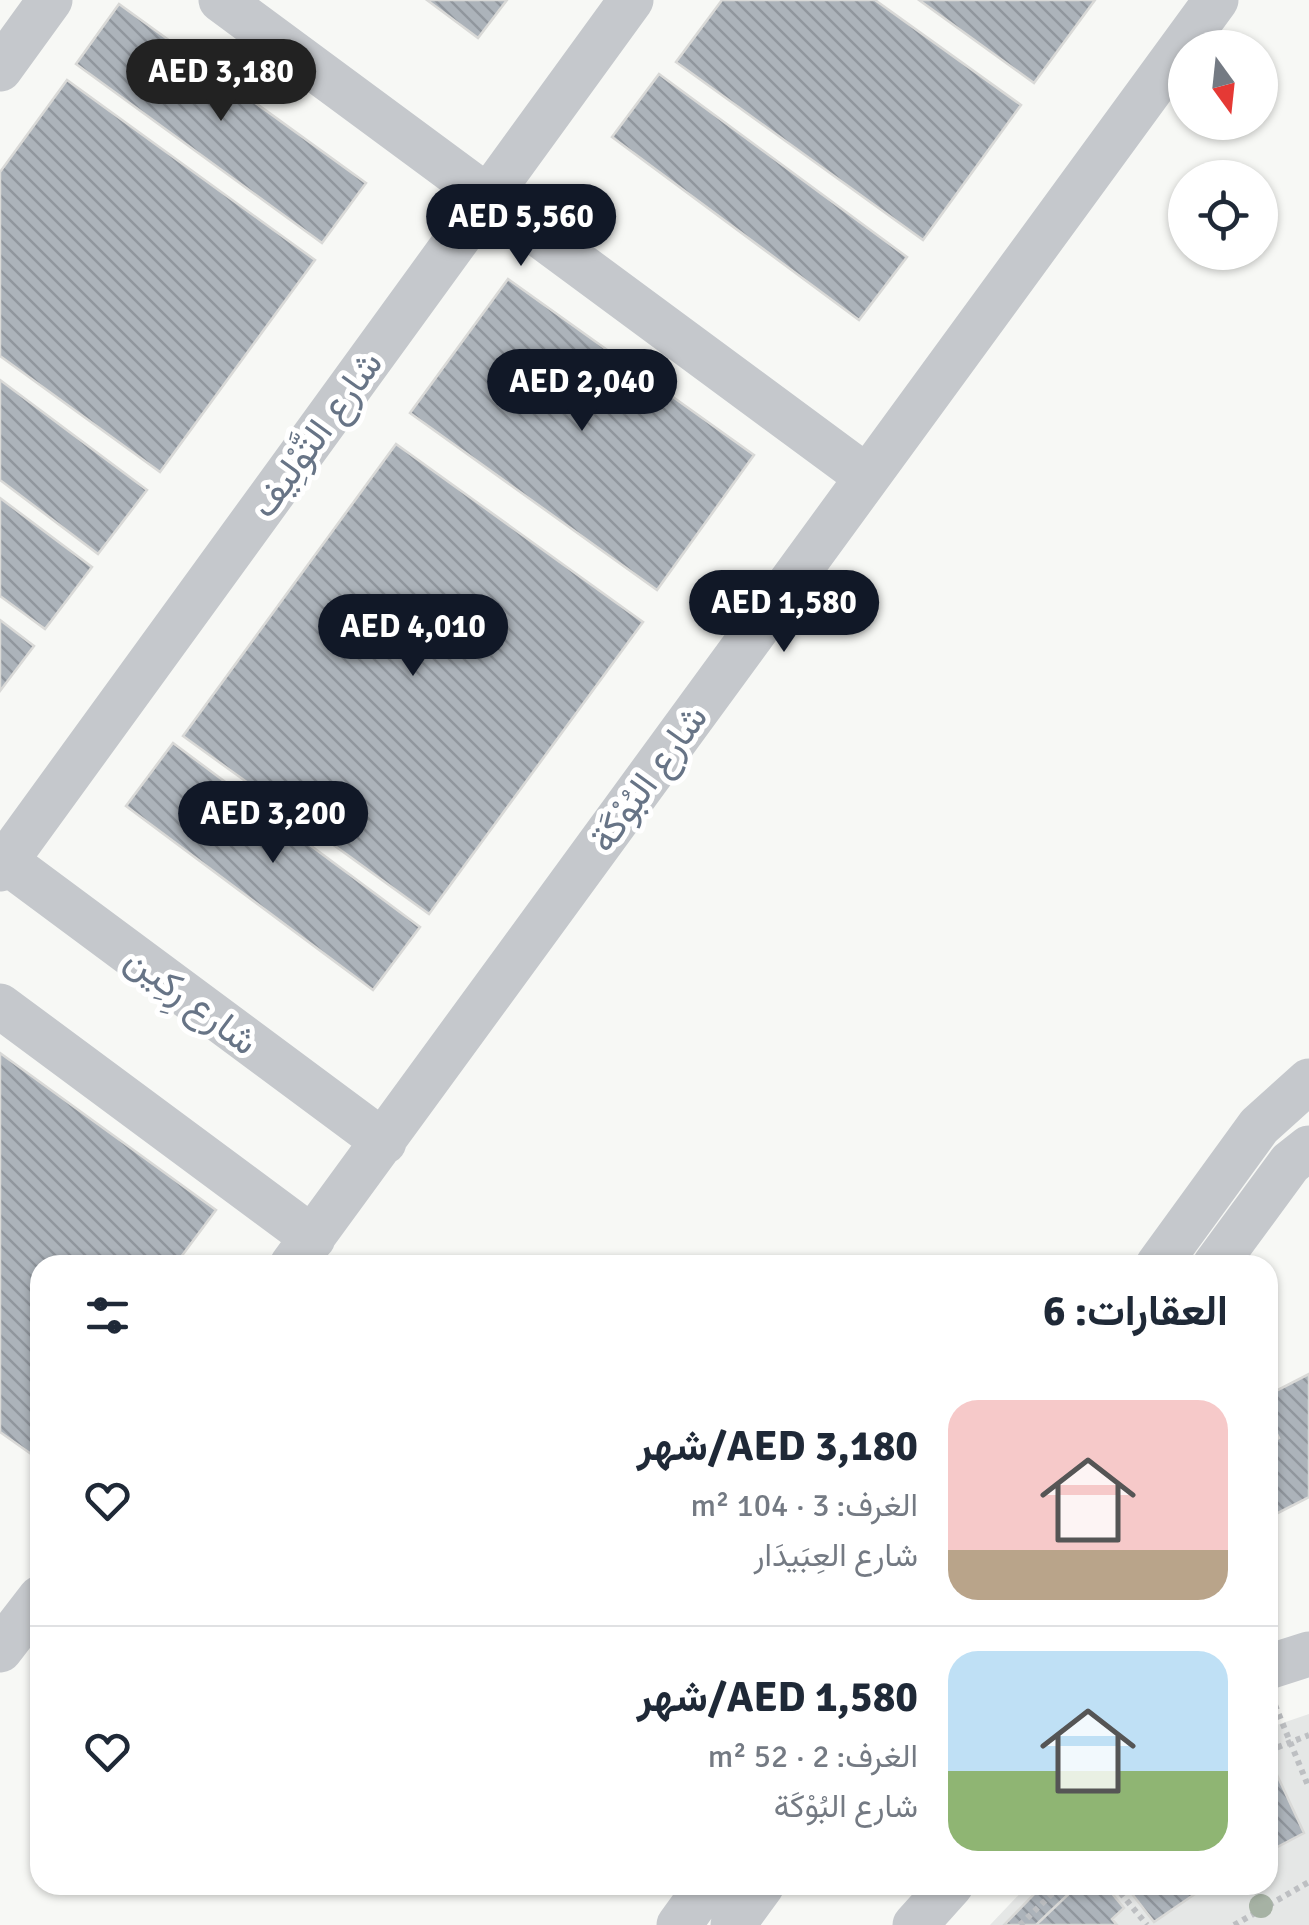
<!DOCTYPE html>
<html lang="ar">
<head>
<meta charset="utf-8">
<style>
	body { margin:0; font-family:Signika,Vazirmatn,sans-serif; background:#f2f2f3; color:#1f2937; direction:rtl; height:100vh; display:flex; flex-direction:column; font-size:38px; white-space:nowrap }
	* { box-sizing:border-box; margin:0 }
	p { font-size:32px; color:#747a83 }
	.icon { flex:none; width:55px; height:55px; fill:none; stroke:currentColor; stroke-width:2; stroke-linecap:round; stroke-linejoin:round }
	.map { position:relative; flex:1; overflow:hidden; direction:ltr }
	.side { position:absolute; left:30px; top:1255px; width:1248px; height:640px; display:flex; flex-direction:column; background:#fff; border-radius:30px; box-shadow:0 2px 8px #0004; direction:rtl }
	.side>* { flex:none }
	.needle { width:65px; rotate:165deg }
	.buttons { position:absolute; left:1168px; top:30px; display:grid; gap:20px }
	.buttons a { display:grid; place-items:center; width:110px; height:110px; border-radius:50%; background:#fff; box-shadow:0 2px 8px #0004; font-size:50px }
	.price { position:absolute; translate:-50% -85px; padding:0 22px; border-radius:35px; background:#111827; color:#fff; font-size:32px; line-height:65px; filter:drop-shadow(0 2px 5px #0008) }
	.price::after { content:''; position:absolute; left:50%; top:60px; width:30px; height:22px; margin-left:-15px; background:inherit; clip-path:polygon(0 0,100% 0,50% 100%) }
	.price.on { background:#222; color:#fff }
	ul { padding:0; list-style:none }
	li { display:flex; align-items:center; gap:30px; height:250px; padding:0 50px }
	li+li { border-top:2px solid #e0e1e3 }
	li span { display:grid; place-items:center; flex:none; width:280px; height:200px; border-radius:30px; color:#555 }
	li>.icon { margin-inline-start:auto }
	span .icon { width:120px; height:120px; fill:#fffc; stroke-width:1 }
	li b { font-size:42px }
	h2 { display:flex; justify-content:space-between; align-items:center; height:120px; padding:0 50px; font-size:42px }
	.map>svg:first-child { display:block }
</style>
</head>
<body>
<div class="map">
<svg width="1309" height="1925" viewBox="0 0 1309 1925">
	<defs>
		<pattern id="building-back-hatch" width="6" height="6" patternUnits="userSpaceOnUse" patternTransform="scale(2.5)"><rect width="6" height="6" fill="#acb3ba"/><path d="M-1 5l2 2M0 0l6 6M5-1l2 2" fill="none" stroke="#90969d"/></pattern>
	</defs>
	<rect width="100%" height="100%" fill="#f7f8f5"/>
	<!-- built -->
	<path fill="#e5e7e6" d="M1309 1714V1925H990L1028 1885H1268V1728Z"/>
	<!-- building -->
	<path fill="url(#building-back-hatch)" stroke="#d9d9d7" stroke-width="2.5" d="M427 0H507L478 38Z
		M722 0H875L1021 105 923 240 676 62Z
		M919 0H1095L1034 83Z
		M119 4 366 183 322 243 76 64Z
		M659 74 907 257 859 320 612 137Z
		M67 80 315 260 160 472 0 356V172Z
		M508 279 754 455 657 590 410 413Z
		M0 380 147 490 98 554 0 480Z
		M396 444 643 622 429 914 183 736Z
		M0 498 92 567 45 629 0 596Z
		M0 620 34 646 0 691Z
		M173 743 420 927 373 990 126 806Z
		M0 1053 216 1210 175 1265H40V1448L34 1456 0 1432Z
		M1309 1374V1497L1268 1518V1444L1279 1438 1268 1416V1395Z
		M1271 1762 1304 1833 1268 1852V1764Z
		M1043 1885H1078L1036 1925H1004Z
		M1078 1885H1105L1124 1908 1112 1919 1117 1925H1036Z
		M1125 1885H1208L1154 1922Z"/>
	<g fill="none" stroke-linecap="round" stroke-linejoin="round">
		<!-- path -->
		<path stroke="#bdbfc2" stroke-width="6" stroke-dasharray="5 5" stroke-linecap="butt" d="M1275 1705 1309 1788
			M1268 1751 1309 1735
			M1114 1885 1147 1925
			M1020 1925 1061 1885
			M1234 1925 1309 1882"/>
		<!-- minor -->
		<path stroke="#c5c8cc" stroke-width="45" d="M221 0 867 477
			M0 69 50 0
			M0 857 384 1142
			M0 869 631 0
			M0 1006 313 1238
			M292 1265 1216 0
			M1158 1265 1259 1126 1309 1081
			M1215 1265 1290 1163 1309 1148
			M0 1650 40 1598
			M1268 1667 1309 1654
			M679 1925 708 1885
			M733 1925 762 1885
			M915 1925 951 1885"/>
	</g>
	<!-- trees -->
	<circle fill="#a6b2a4" cx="1261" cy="1906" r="12"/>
	<g text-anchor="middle" stroke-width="10" stroke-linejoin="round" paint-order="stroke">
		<!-- street labels -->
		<g font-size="38" fill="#677486" stroke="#fff">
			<text transform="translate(316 434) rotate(-54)" y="13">شارع التَّوْلِيف</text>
			<text transform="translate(648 778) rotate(-54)" y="13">شارع البُوْكَة</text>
			<text transform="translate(192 1000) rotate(37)" y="13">شارع رِكِين</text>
		</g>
	</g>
</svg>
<div class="buttons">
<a><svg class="needle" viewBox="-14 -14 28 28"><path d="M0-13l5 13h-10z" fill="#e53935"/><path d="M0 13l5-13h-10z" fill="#747a83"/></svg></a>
<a><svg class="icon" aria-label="locate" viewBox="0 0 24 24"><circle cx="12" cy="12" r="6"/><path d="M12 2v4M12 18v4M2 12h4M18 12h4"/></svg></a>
</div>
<b class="price on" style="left:221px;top:124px">AED 3,180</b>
<b class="price" style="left:521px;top:269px">AED 5,560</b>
<b class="price" style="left:582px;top:434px">AED 2,040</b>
<b class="price" style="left:784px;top:655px">AED 1,580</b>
<b class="price" style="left:413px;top:679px">AED 4,010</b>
<b class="price" style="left:273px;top:866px">AED 3,200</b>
<section class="side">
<h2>العقارات: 6<svg class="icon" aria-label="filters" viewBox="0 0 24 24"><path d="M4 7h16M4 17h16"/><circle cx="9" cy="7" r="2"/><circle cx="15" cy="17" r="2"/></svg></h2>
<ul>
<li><span style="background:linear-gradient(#f6c9c9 75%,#b9a48a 0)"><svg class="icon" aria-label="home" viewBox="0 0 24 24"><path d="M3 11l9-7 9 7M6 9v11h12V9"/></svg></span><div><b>AED 3,180/شهر</b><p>الغرف: 3 · 104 m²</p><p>شارع العِبَيدَار</p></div><svg class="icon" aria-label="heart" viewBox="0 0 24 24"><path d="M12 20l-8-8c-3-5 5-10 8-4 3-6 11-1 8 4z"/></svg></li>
<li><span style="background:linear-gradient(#bfe0f5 60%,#8fb573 0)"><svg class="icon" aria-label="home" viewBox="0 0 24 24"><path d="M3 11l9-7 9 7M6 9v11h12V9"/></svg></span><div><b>AED 1,580/شهر</b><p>الغرف: 2 · 52 m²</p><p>شارع البُوْكَة</p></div><svg class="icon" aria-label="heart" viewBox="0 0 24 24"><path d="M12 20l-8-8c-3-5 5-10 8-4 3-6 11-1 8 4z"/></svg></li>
</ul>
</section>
</div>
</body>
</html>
